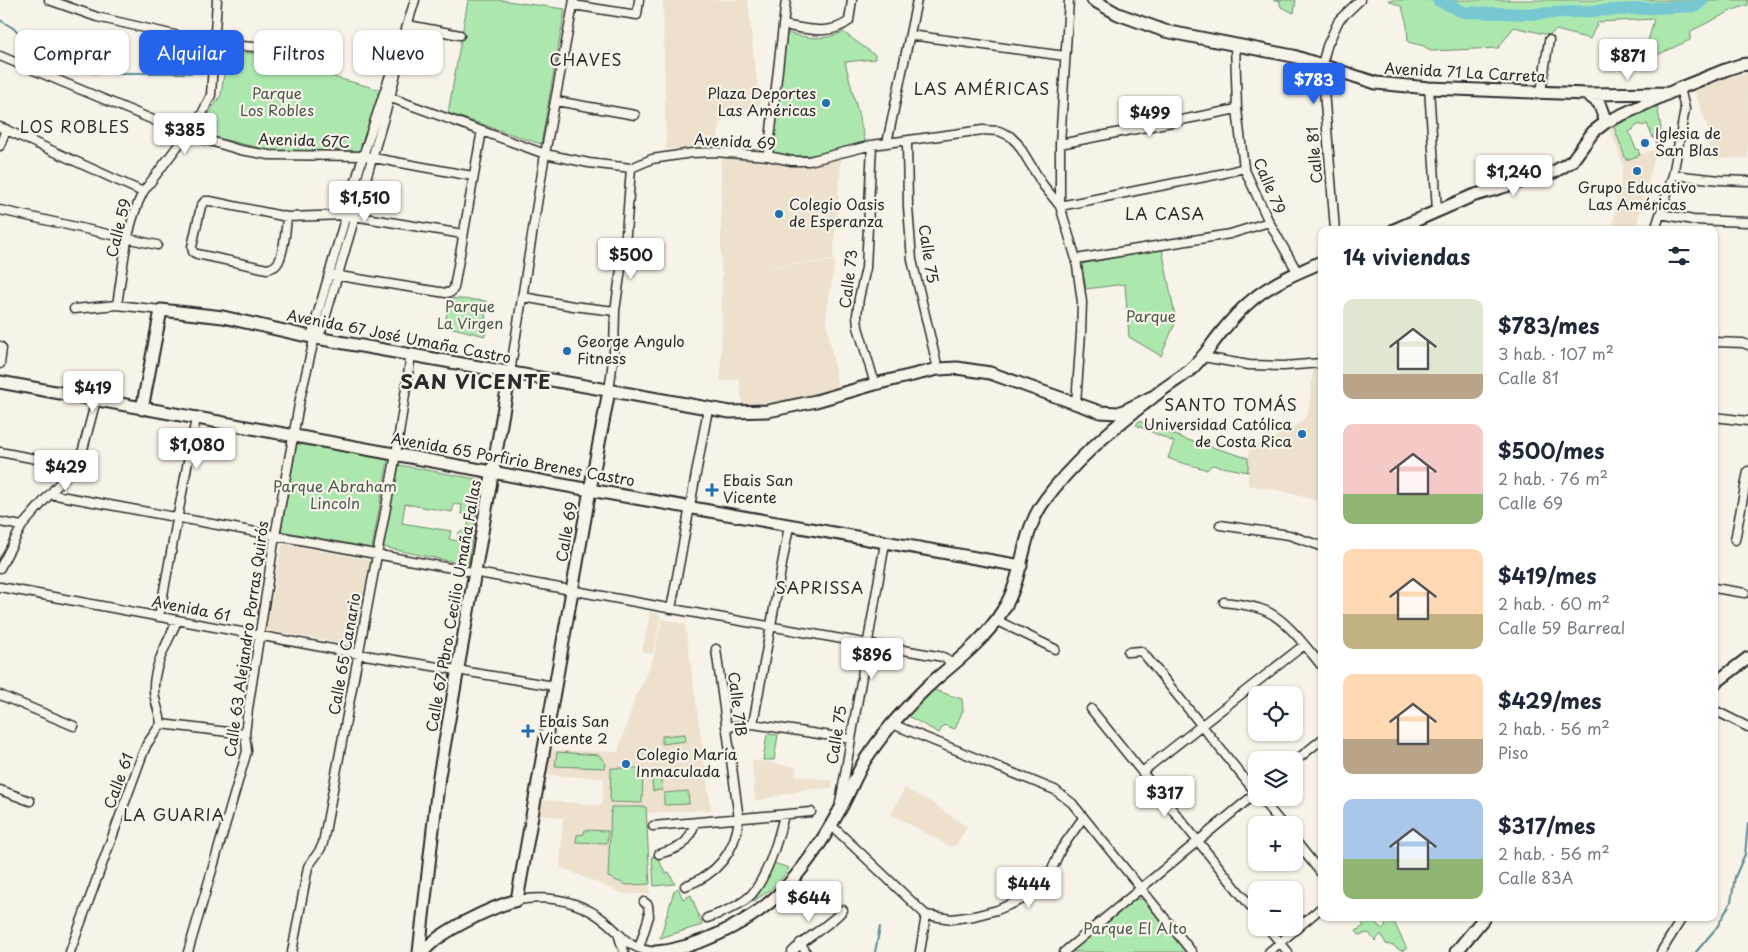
<!DOCTYPE html>
<html lang="es">
<head>
<meta charset="utf-8">
<style>
	body { margin:0; font-family:"Playpen Sans",sans-serif; background:#f6f6f7; color:#1f2937; height:100vh; display:flex; flex-direction:column; font-size:19px; white-space:nowrap }
	* { box-sizing:border-box; margin:0 }
	p { font-size:16px; color:#747a83 }
	.icon { flex:none; width:28px; height:28px; fill:none; stroke:currentColor; stroke-width:2; stroke-linecap:round; stroke-linejoin:round }
	.map { position:relative; flex:1; overflow:hidden }
	.panel { position:absolute; left:1318px; top:226px; width:400px; height:695px; display:flex; flex-direction:column; background:#fff; border-radius:10px; box-shadow:0 1px 4px #0004 }
	.panel>* { flex:none }
	.top-card { position:absolute; left:15px; top:30px; width:475px; height:45px; display:flex; gap:10px }
	.tools { position:absolute; left:1248px; top:686px; display:grid; gap:10px }
	.tools a { display:grid; place-items:center; width:55px; height:55px; border-radius:10px; background:#fff; box-shadow:0 1px 4px #0004; font-size:25px }
	.price { position:absolute; translate:-50% -42px; padding:0 11px; border-radius:5px; background:#fff; color:#222; font-size:16px; line-height:32px; filter:drop-shadow(0 1px 2px #0008) }
	.price::after { content:''; position:absolute; left:50%; top:30px; width:15px; height:11px; margin-left:-8px; background:inherit; clip-path:polygon(0 0,100% 0,50% 100%) }
	.price.active { background:#2563eb; color:#fff }
	ul { padding:0; list-style:none }
	li { display:flex; align-items:center; gap:15px; height:125px; padding:0 25px }
	li span { display:grid; place-items:center; flex:none; width:140px; height:100px; border-radius:10px; color:#555 }
	li>.icon { margin-inline-start:auto }
	span .icon { width:60px; height:60px; fill:#fffc; stroke-width:1 }
	li b { font-size:21px }
	h2 { display:flex; justify-content:space-between; align-items:center; height:60px; padding:0 25px; font-size:21px }
	.tag { padding:0 18px; border-radius:10px; background:#fff; box-shadow:0 1px 4px #0004; font-size:18px; line-height:45px }
	.tag.active { background:#2563eb; color:#fff }
	.map>svg:first-child { display:block }
</style>
</head>
<body>
<div class="map">
<svg width="1748" height="952" viewBox="0 0 1748 952">
	<rect width="100%" height="100%" fill="#f7f3e8"/>
	<filter id="ink" filterUnits="userSpaceOnUse"><feTurbulence type="fractalNoise" baseFrequency=".02" numOctaves="2"/><feDisplacementMap in="SourceGraphic" scale="10" xChannelSelector="R" yChannelSelector="G"/><feConvolveMatrix kernelMatrix="1 2 1 2 8 2 1 2 1" color-interpolation-filters="sRGB"/></filter>
	<g filter="url(#ink)">
		<!-- built -->
		<path fill="#ede0cc" d="M663 0H748L754 60 761 107 728 111 719 126 718 146 666 149Z
			M1748 73V158L1705 159 1709 132 1694 90 1729 77Z
			M1613 124 1626 159 1657 149 1635 230H1613L1617 191H1620L1623 165 1609 126Z
			M721 157 805 167 841 159 833 260 733 271 835 261 826 318 838 389 743 408 739 378 721 382 722 273 721 272Z
			M1321 369V502L1282 491 1248 485V461L1250 447 1276 437 1299 424 1308 414 1313 370Z
			M282 544 371 560 357 646 266 630Z
			M650 612 661 615 653 654 642 652Z
			M662 619 685 624 711 810 646 813 650 894H624L560 867 563 818 538 814 539 800 602 805 604 778 545 775 550 750 618 752 634 700 653 659Z
			M752 760 797 767 795 775 833 781 832 788 807 789 755 801Z
			M905 788 932 803 967 827 956 845 951 847 891 814Z"/>
		<!-- green -->
		<path fill="#ace8ae" stroke="#6c8a6c" fill-rule="evenodd" d="M468 0H500L565 9 541 144 448 113Z
			M1273 0H1296L1294 13 1281 7 1279 0Z
			M1388 0H1748V5L1733 10 1691 31 1690 40 1642 62 1631 63 1646 49 1654 19 1598 22 1590 39 1556 30 1549 35 1514 27 1498 48 1431 51 1424 46 1408 42 1407 25 1402 7Z
			M843 32 875 55V59L845 62 866 144C835 150 803 162 772 152L787 33C807 38 824 41 843 32Z
			M227 51 323 60 319 73 381 90 360 151H272L196 133 221 95Z
			M1657 105 1661 128 1657 149 1656 138H1653L1647 124 1642 126 1641 124 1634 127V129L1629 132 1636 149H1638L1640 155 1626 160 1613 124Z
			M1162 249 1176 321 1161 356 1129 337 1125 284 1086 289 1081 264Z
			M449 298 486 301 485 336 445 326Z
			M1139 421 1185 439 1248 458V472L1212 465 1207 470C1194 465 1181 464 1168 458L1174 442 1136 425Z
			M297 443 388 460 372 548 281 531Z
			M399 465 482 480 468 565 383 547ZM405 504 452 512 454 504 462 505 461 513C472 518 470 531 459 532L457 541 449 539 451 531 402 523Z
			M931 689 962 699 963 710 955 729 944 725 939 733 906 715Z
			M685 734 686 741 662 744V736Z
			M767 734 778 735 774 760H763Z
			M557 752 599 755 606 764 605 768 555 766Z
			M611 768H643L642 803 610 802Z
			M660 770 662 790 653 791 651 771Z
			M688 791 689 804 664 805V793Z
			M611 807H646L650 884 627 885 608 877Z
			M585 830 608 831 607 843 576 842 577 835 584 834Z
			M652 856 657 857 666 874 669 872 675 884 654 886Z
			M774 863 789 868C772 896 741 908 712 920H709L751 898 765 882Z
			M678 888 683 899 691 895 702 925 660 938 674 891Z
			M1135 899H1143L1186 952H1070Z
			M1362 918H1374L1382 930 1386 926 1382 918H1392L1407 949 1401 951 1394 946 1386 944 1381 934 1375 941 1369 933 1359 935 1356 931 1364 926 1360 919Z"/>
		<g fill="none" stroke-linecap="round" stroke-linejoin="round">
			<!-- stream -->
			<path stroke="#598990" stroke-width="2" d="M0 20 13 28 40 52 57 65 93 73H203
				M875 952 880 927
				M1696 952 1717 927 1731 902 1735 877 1745 854 1748 823"/>
			<!-- river -->
			<path stroke="#77c7d3" stroke-width="12" d="M1438 0 1463 12 1531 14 1696 6 1703 0"/>
			<defs>
				<path id="street" d="M49 0 97 17 214 44 322 52
					M1069 0 1060 144V206L1076 259 1082 302 1081 333 1076 404
					M573 5 637 15 639 0
					M408 25 460 35
					M783 25C806 29 830 36 849 21L852 0
					M406 29 415 0
					M910 35 1065 56
					M1235 44 1237 109 1244 168 1269 222 1298 273
					M0 56 187 134 240 150 269 155 363 156 472 176
					M1429 88 1437 211
					M1541 92 1549 40
					M383 95 545 154 589 163 631 168 652 159 692 153 715 152 768 156 792 161H809L872 145 983 130 999 131 1010 136 1018 144 1043 185 1060 206 1225 173 1244 168
					M556 101 635 115
					M0 127 143 192
					M907 141 908 207 912 260 938 369
					M887 143 917 0
					M1060 144 1237 109
					M872 145 866 268 859 298 857 315 858 327 875 384
					M0 146 6 129
					M768 156 786 0
					M1673 175 1720 180 1748 181
					M0 210 157 245
					M1661 214 1693 220 1748 222
					M287 217C286 228 284 256 277 264 274 268 271 268 267 269L197 254 193 252 192 247 201 206 205 201H210L287 217 347 215 463 234
					M1335 230 1322 65 1327 46 1339 20 1360 0
					M1655 230 1673 175 1685 109 1680 88
					M1076 259 1230 234 1269 222
					M333 275 446 293 451 292 454 288 482 130
					M523 297 573 306 615 311
					M117 305C123 267 126 226 143 192L202 114 211 95 217 0
					M74 309 117 305 161 310
					M311 337 363 156 393 66
					M1714 342 1743 343 1748 345
					M0 346 2 348 0 364
					M1203 357 1249 365 1284 366 1321 363
					M510 373 545 154 574 0
					M609 391 614 352 615 311 626 234 631 168
					M1714 417 1748 421
					M0 452 73 466
					M50 494 684 611 943 657 948 660 953 665
					M0 522 22 526
					M1220 525 1289 535 1321 546
					M1735 540 1748 471
					M0 568 22 526 78 462 82 453 96 400
					M0 587 359 654 554 686
					M1714 588 1745 593
					M1224 602C1238 604 1253 605 1266 611 1287 620 1306 647 1321 665
					M671 609 708 409
					M159 617 196 418
					M996 620 1055 649
					M1128 652 1140 651 1144 654 1256 793
					M0 695 74 726
					M1091 709 1256 913
					M1714 710 1748 727
					M161 724 245 734
					M753 724 789 526
					M892 724 1055 790 1072 803 1192 952
					M726 727 753 724 851 739
					M1294 762 1321 740
					M1142 772 1304 645
					M0 790 30 801
					M1260 798 1283 825
					M840 803 885 543
					M831 825 926 915
					M653 826 811 812
					M1294 839 1321 873
					M659 854C682 847 687 846 695 823
					M685 886C716 875 735 853 739 819L716 649
					M517 900C549 895 579 900 605 921 626 938 627 949 657 952
					M926 915 952 919 974 916 997 910 1021 900 1045 885 1061 849 1083 818
					M707 918C722 913 741 906 752 894 768 875 778 840 784 815
					M1268 928 1288 952
					M619 937 624 952
					M800 943 806 952
					M639 948 649 916 648 905 644 902
					M70 952 143 753 147 744 161 724C160 712 154 701 154 690 153 666 168 642 177 621
					M188 952 247 751 245 734 248 709 275 536 300 399 313 344 322 329 390 97 408 25
					M292 952 308 867C313 858 320 853 323 843L396 454 411 355
					M792 952C807 936 828 927 843 910
					M920 952 926 915
					M1064 952 1256 793
					M1269 952 1321 908
					M1661 952 1682 918"/>
				<path id="secondary" d="M1093 0 1118 14 1165 31 1293 56 1376 83 1429 88 1587 94 1668 93
					M1587 94 1599 103 1606 122
					M1394 230 1472 196 1554 172 1572 161 1593 132 1606 122 1680 88 1725 70 1740 65 1748 64
					M0 382 590 490 1021 566
					M142 409 161 310 223 317 311 337 730 412 768 411 816 401 875 384 938 369 957 368 990 373 1100 412 1118 413 1124 411 1152 397
					M1714 684 1748 658
					M419 952 439 776 510 373
					M423 952C438 932 492 907 517 900L590 490 609 391
					M656 952C662 951 669 951 675 949 712 941 757 917 783 890 805 868 823 840 838 813 848 796 855 777 865 760 873 748 883 735 892 724 906 708 922 691 937 678 962 657 986 638 1003 610 1025 576 1020 533 1045 500 1072 463 1116 425 1153 397 1164 388 1177 380 1189 371 1203 359 1212 343 1224 329 1237 313 1254 296 1272 286 1287 276 1305 270 1321 262
					M1456 952 1484 918"/>
			</defs>
			<!-- street casing -->
			<use href="#street" stroke="#2b2b2b" stroke-width="11"/>
			<!-- secondary casing -->
			<use href="#secondary" stroke="#2b2b2b" stroke-width="15"/>
			<!-- street -->
			<use href="#street" stroke="#f7f3e8" stroke-width="8"/>
			<!-- secondary -->
			<use href="#secondary" stroke="#f7f3e8" stroke-width="11"/>
		</g>
	</g>
	<!-- markers -->
	<g fill="#1f6fb2" stroke="#f7f3e8" stroke-width="2">
		<circle cx="826" cy="103" r="5"/>
		<circle cx="1645" cy="143" r="5"/>
		<circle cx="1637" cy="171" r="5"/>
		<circle cx="779" cy="214" r="5"/>
		<circle cx="567" cy="351" r="5"/>
		<circle cx="1302" cy="434" r="5"/>
		<path d="M709.5 482.5h5v5h5v5h-5v5h-5v-5h-5v-5h5z"/>
		<path d="M525.5 723.5h5v5h5v5h-5v5h-5v-5h-5v-5h5z"/>
		<circle cx="626" cy="764" r="5"/>
	</g>
	<g text-anchor="middle" stroke-width="4.5" stroke-linejoin="round" paint-order="stroke">
		<!-- street labels -->
		<g font-size="15" fill="#2b2b2b" stroke="#f7f3e8">
			<text transform="translate(1465 73) rotate(3)" y="5">Avenida 71 La Carreta</text>
			<text transform="translate(304 141) rotate(2)" y="5">Avenida 67C</text>
			<text transform="translate(735 142) rotate(3)" y="5">Avenida 69</text>
			<text transform="translate(1315 155) rotate(-95)" y="5">Calle 81</text>
			<text transform="translate(1269 186) rotate(67)" y="5">Calle 79</text>
			<text transform="translate(119 228) rotate(-76)" y="5">Calle 59</text>
			<text transform="translate(928 254) rotate(81)" y="5">Calle 75</text>
			<text transform="translate(849 279) rotate(-83)" y="5">Calle 73</text>
			<text transform="translate(399 337) rotate(11)" y="5">Avenida 67 José Umaña Castro</text>
			<text transform="translate(513 460) rotate(10)" y="5">Avenida 65 Porfirio Brenes Castro</text>
			<text transform="translate(567 532) rotate(-80)" y="5">Calle 69</text>
			<text transform="translate(454 606) rotate(-80)" y="5">Calle 67 Pbro. Cecilio Umaña Fallas</text>
			<text transform="translate(191 609) rotate(11)" y="5">Avenida 61</text>
			<text transform="translate(247 639) rotate(-82)" y="5">Calle 63 Alejandro Porras Quirós</text>
			<text transform="translate(345 654) rotate(-80)" y="5">Calle 65 Canario</text>
			<text transform="translate(737 704) rotate(83)" y="5">Calle 71B</text>
			<text transform="translate(837 735) rotate(-81)" y="5">Calle 75</text>
			<text transform="translate(119 781) rotate(-70)" y="5">Calle 61</text>
		</g>
		<!-- park labels -->
		<g font-size="15" fill="#4b5a4c" stroke="#f7f3e8">
			<text x="277" y="99">Parque<tspan x="277" dy="17">Los Robles</tspan></text>
			<text x="470" y="312">Parque<tspan x="470" dy="17">La Virgen</tspan></text>
			<text x="1151" y="322">Parque</text>
			<text x="335" y="492">Parque Abraham<tspan x="335" dy="17">Lincoln</tspan></text>
			<text x="1135" y="934">Parque El Alto</text>
		</g>
		<!-- poi labels -->
		<g font-size="15" fill="#2b2b2b" stroke="#f7f3e8" text-anchor="start">
			<text x="816" y="99" text-anchor="end">Plaza Deportes<tspan x="816" dy="17">Las Américas</tspan></text>
			<text x="1655" y="139">Iglesia de<tspan x="1655" dy="17">San Blas</tspan></text>
			<text x="1637" y="193" text-anchor="middle">Grupo Educativo<tspan x="1637" dy="17">Las Américas</tspan></text>
			<text x="789" y="210">Colegio Oasis<tspan x="789" dy="17">de Esperanza</tspan></text>
			<text x="577" y="347">George Angulo<tspan x="577" dy="17">Fitness</tspan></text>
			<text x="1292" y="430" text-anchor="end">Universidad Católica<tspan x="1292" dy="17">de Costa Rica</tspan></text>
			<text x="723" y="486">Ebais San<tspan x="723" dy="17">Vicente</tspan></text>
			<text x="539" y="727">Ebais San<tspan x="539" dy="17">Vicente 2</tspan></text>
			<text x="636" y="760">Colegio María<tspan x="636" dy="17">Inmaculada</tspan></text>
		</g>
		<!-- neighbourhood labels -->
		<g font-size="16" letter-spacing="1" fill="#2b2b2b" stroke="#f7f3e8">
			<text x="586" y="66">CHAVES</text>
			<text x="982" y="95">LAS AMÉRICAS</text>
			<text x="75" y="133">LOS ROBLES</text>
			<text x="1165" y="220">LA CASA</text>
			<text x="1231" y="411">SANTO TOMÁS</text>
			<text x="820" y="594">SAPRISSA</text>
			<text x="174" y="821">LA GUARIA</text>
		</g>
		<!-- district labels -->
		<g font-size="20" font-weight="bold" letter-spacing="1" fill="#2b2b2b" stroke="#f7f3e8">
			<text x="476" y="389">SAN VICENTE</text>
		</g>
	</g>
</svg>
<div class="tools">
<a><svg class="icon" aria-label="locate" viewBox="0 0 24 24"><circle cx="12" cy="12" r="6"/><path d="M12 2v4M12 18v4M2 12h4M18 12h4"/></svg></a>
<a><svg class="icon" aria-label="layers" viewBox="0 0 24 24"><path d="M12 4l9 5-9 5-9-5zM3 14l9 5 9-5"/></svg></a>
<a>+</a>
<a>−</a>
</div>
<b class="price" style="left:1628px;top:81px">$871</b>
<b class="price active" style="left:1314px;top:105px">$783</b>
<b class="price" style="left:1150px;top:138px">$499</b>
<b class="price" style="left:185px;top:155px">$385</b>
<b class="price" style="left:1514px;top:197px">$1,240</b>
<b class="price" style="left:365px;top:223px">$1,510</b>
<b class="price" style="left:631px;top:280px">$500</b>
<b class="price" style="left:93px;top:413px">$419</b>
<b class="price" style="left:197px;top:470px">$1,080</b>
<b class="price" style="left:66px;top:492px">$429</b>
<b class="price" style="left:872px;top:680px">$896</b>
<b class="price" style="left:1165px;top:818px">$317</b>
<b class="price" style="left:1029px;top:909px">$444</b>
<b class="price" style="left:809px;top:923px">$644</b>
<div class="top-card">
<a class="tag">Comprar</a>
<a class="tag active">Alquilar</a>
<a class="tag">Filtros</a>
<a class="tag">Nuevo</a>
</div>
<section class="panel">
<h2>14 viviendas<svg class="icon" aria-label="filters" viewBox="0 0 24 24"><path d="M4 7h16M4 17h16"/><circle cx="9" cy="7" r="2"/><circle cx="15" cy="17" r="2"/></svg></h2>
<ul>
<li><span style="background:linear-gradient(#dfe7d0 75%,#b9a48a 0)"><svg class="icon" aria-label="home" viewBox="0 0 24 24"><path d="M3 11l9-7 9 7M6 9v11h12V9"/></svg></span><div><b>$783/mes</b><p>3 hab. · 107 m²</p><p>Calle 81</p></div></li>
<li><span style="background:linear-gradient(#f6c9c9 70%,#8fb573 0)"><svg class="icon" aria-label="home" viewBox="0 0 24 24"><path d="M3 11l9-7 9 7M6 9v11h12V9"/></svg></span><div><b>$500/mes</b><p>2 hab. · 76 m²</p><p>Calle 69</p></div></li>
<li><span style="background:linear-gradient(#ffd9b3 65%,#c2b280 0)"><svg class="icon" aria-label="home" viewBox="0 0 24 24"><path d="M3 11l9-7 9 7M6 9v11h12V9"/></svg></span><div><b>$419/mes</b><p>2 hab. · 60 m²</p><p>Calle 59 Barreal</p></div></li>
<li><span style="background:linear-gradient(#ffd9b3 65%,#b9a48a 0)"><svg class="icon" aria-label="home" viewBox="0 0 24 24"><path d="M3 11l9-7 9 7M6 9v11h12V9"/></svg></span><div><b>$429/mes</b><p>2 hab. · 56 m²</p><p>Piso</p></div></li>
<li><span style="background:linear-gradient(#a9c7e8 60%,#8fb573 0)"><svg class="icon" aria-label="home" viewBox="0 0 24 24"><path d="M3 11l9-7 9 7M6 9v11h12V9"/></svg></span><div><b>$317/mes</b><p>2 hab. · 56 m²</p><p>Calle 83A</p></div></li>
</ul>
</section>
</div>
</body>
</html>
